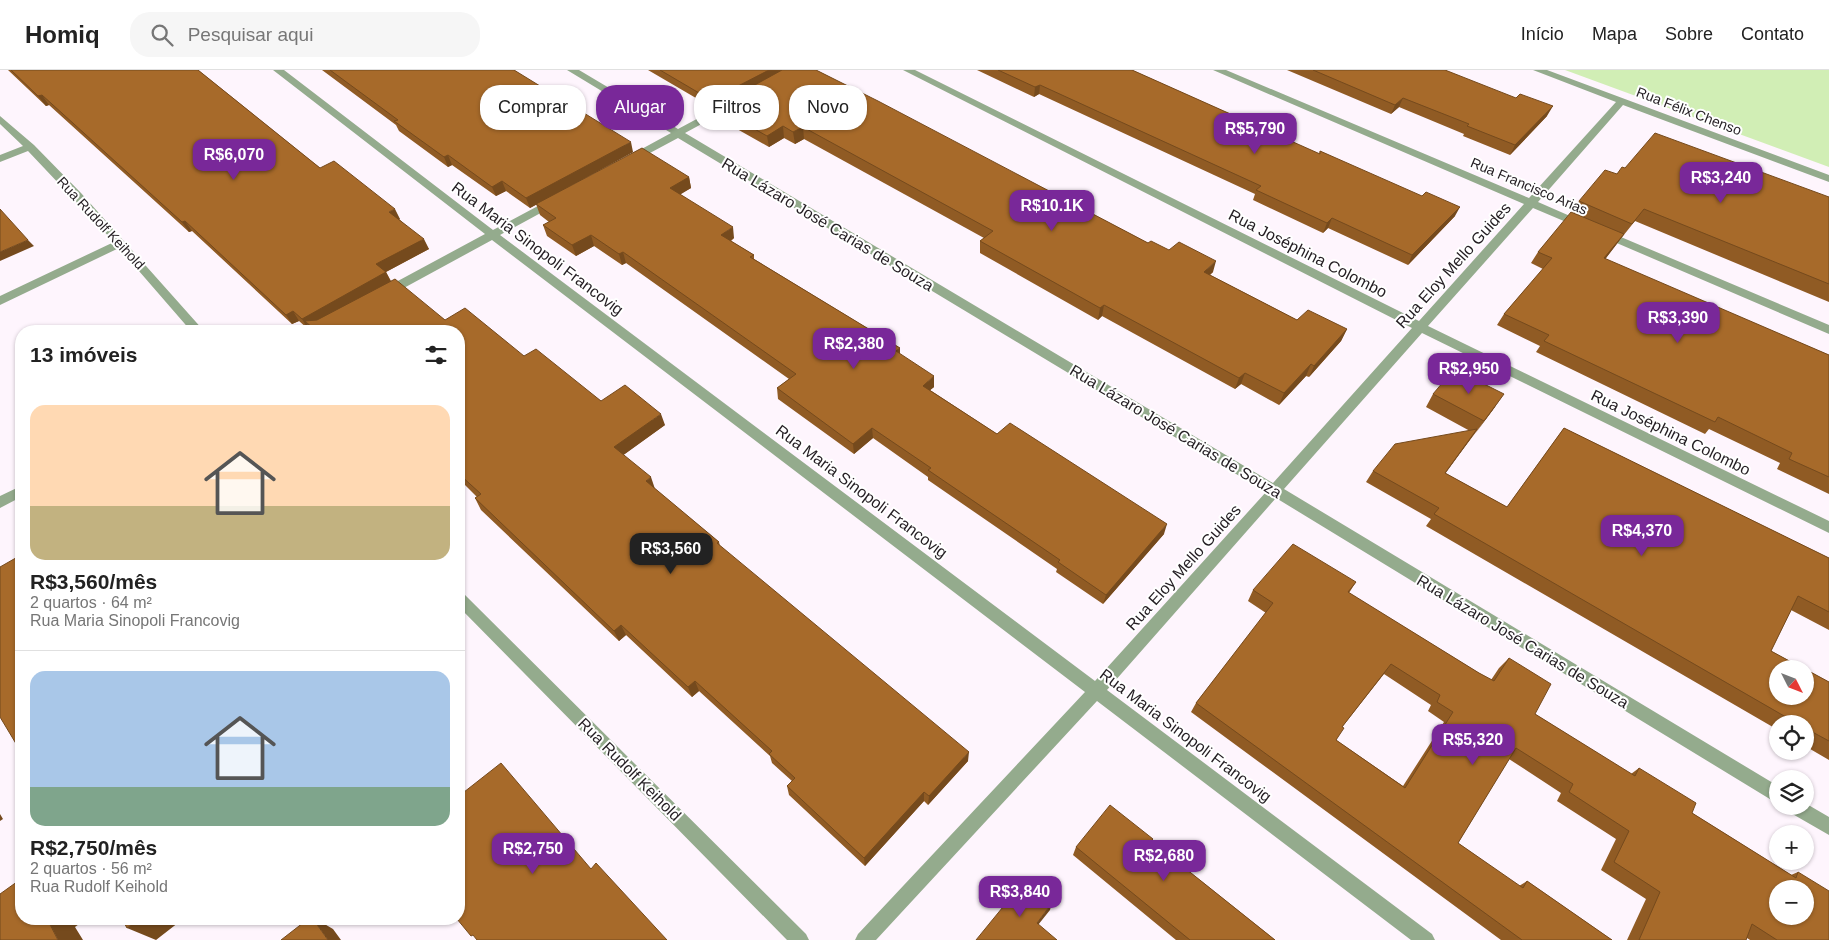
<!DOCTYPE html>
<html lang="pt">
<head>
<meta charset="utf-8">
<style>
	body { margin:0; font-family:Arial,sans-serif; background:#f6f6f6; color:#222; height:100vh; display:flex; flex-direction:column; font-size:19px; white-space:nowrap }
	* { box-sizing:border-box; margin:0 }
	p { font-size:16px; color:#767676 }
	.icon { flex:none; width:28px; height:28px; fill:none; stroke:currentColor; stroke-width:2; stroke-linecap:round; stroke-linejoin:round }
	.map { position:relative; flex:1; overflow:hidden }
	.details { position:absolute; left:15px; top:255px; width:450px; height:600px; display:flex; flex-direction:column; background:#fff; border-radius:20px; box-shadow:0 1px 4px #0004 }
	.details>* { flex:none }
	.hud { position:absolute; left:480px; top:15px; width:475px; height:45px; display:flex; gap:10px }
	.needle { width:32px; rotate:132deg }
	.fabs { position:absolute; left:1769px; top:590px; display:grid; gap:10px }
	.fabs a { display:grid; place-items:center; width:45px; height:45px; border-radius:50%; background:#fff; box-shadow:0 1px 4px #0004; font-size:25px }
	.price { position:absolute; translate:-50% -42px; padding:0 11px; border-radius:10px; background:#792899; color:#fff; font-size:16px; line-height:32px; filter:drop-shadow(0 1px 2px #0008) }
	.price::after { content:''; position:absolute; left:50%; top:30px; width:15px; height:11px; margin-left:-8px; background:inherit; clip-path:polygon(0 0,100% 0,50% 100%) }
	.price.selected { background:#222; color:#fff }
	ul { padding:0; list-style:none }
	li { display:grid; align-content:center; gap:10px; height:265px; padding:0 15px }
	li+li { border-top:1px solid #e0e0e0 }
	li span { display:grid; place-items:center; height:155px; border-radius:15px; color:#555 }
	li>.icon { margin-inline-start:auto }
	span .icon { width:90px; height:90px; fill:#fffc; stroke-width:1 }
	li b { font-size:21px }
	h2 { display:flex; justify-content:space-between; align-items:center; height:60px; padding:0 15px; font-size:21px }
	.chip { padding:0 18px; border-radius:20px; background:#fff; box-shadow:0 1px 4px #0004; font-size:18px; line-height:45px }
	.chip.selected { background:#792899; color:#fff }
	header { display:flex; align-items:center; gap:30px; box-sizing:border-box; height:70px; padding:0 25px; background:#fff; border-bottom:1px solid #e0e0e0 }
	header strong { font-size:24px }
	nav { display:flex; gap:28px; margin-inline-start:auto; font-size:18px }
	.search { width:350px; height:45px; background:#f6f6f6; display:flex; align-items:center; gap:12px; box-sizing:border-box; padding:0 18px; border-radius:20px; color:#767676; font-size:19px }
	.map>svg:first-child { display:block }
</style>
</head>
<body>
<header>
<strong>Homiq</strong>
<div class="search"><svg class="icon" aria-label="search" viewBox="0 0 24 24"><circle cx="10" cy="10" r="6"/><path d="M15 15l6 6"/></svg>Pesquisar aqui</div>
<nav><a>Início</a><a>Mapa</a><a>Sobre</a><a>Contato</a></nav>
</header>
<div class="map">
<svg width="1829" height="870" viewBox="0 0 1829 870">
	<rect width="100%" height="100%" fill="#fef5fd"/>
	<!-- green -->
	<path fill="#d1eeb5" d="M1565 0H1829V97Z"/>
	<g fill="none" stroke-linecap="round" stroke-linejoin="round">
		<!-- minor -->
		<path fill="#94ab8d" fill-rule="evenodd" d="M273 0H284L493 160 551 129H559V133L500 165 1095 611 1266 422 678 68 635 91H627V87L671 63 567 0H579L678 59 736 28H742V32L685 63 1273 413 1412 258 903 0H915L1419 251 1524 134 1213 0H1226L1529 128 1616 32 1533 0H1547L1829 105V112L1623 35 1538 132 1586 153V157H1578L1533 138 1428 256 1829 451V463L1422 263 1284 419 1778 716V734L1276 428 1107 620 1432 864 1435 870H1411L1097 631 876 870H855L858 864 1085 622 492 170 391 225H383V219L485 164Z
			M0 46 34 75 81 123 204 261H191L119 178 0 235V226L114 172 28 81 0 92V85L23 76 0 54Z
			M1602 159 1829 255V264L1598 165 1597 163Z
			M21 416V427L0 438V426Z
			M459 522 464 524 806 864 809 870H787L459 537Z
			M1805 733 1829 747V765L1789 742 1787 736H1805Z"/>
	</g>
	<!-- wall -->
	<path fill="#905b24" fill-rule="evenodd" d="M8 0H198L320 98 400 149H399L429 179 386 202 391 211 445 250 524 286 601 331 665 355 623 385 655 419 719 472 720 476 968 691 928 735 924 731 865 796 789 725 787 716 792 711 772 693 770 686 699 621 692 627 626 565 619 571 481 440 475 428 477 427 459 409V261H312L310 258 308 259 299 251 292 254 192 161 189 162 49 35 46 36Z
		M322 0H514L633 82 530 138 506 121 496 126 452 95 448 97 399 61 396 55Z
		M648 0H816L1148 173 1213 202 1210 205 1297 250 1347 259 1341 271 1309 307 1306 306 1279 335 1241 314 1235 319 1102 246 1098 250 980 183V171L984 168 804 69 795 74 784 68 769 77 737 59 736 52 724 45 722 33 713 38Z
		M977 0H1132L1319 84 1320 81 1455 146 1408 195 1328 158 1323 163 1253 130 1255 124 1039 24 1034 27Z
		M1287 0H1445L1547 46 1510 85 1463 66 1464 64 1399 37 1391 44Z
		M1625 98 1829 127V232L1635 151 1623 166 1605 189 1829 285V424L1777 399 1780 393 1709 359 1705 364 1536 282 1540 276 1497 255 1504 244 1543 199 1531 193 1538 182 1572 142 1579 131Z
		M689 107 691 118 680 124 734 168 731 171 754 185V189L900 278V284L934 317 930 320 997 364 1164 464 1103 534 1056 502 1057 499 928 410V407L873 368 854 384 778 329 777 318 789 309 626 193 622 195 594 176 576 186 547 166 543 155 549 152 540 145 536 134Z
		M1433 324 1495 337 1445 403 1507 437 1564 358 1829 488V560L1791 540 1771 581 1829 612V690L1805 676V654H1778V660L1426 456 1431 449 1366 412 1373 401 1470 361 1426 337Z
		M1356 512 1349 523 1479 603 1491 610 1499 598 1509 588 1535 644 1631 704 1639 698 1692 743 1791 805 1798 802 1829 870H1750L1747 868 1746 870H1627L1646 829 1601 800 1616 769 1557 731 1561 723 1509 689 1458 773 1519 816 1527 811 1612 870H1501L1191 642 1196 633 1266 543 1248 531 1253 520ZM1384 604 1431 635 1428 641 1444 652 1403 716 1336 670 1342 657Z
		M1153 769 1152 772 1275 870H1176L1073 785 1076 777Z"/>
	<!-- shaded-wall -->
	<path fill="#754a1d" d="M769 0H786L713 38 711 30Z
		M1040 15 1039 24 1034 27 1035 17Z
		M42 25 49 35 46 36 38 26Z
		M1403 28 1399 37 1391 44 1395 35Z
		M1553 36 1547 46 1510 85 1515 75Z
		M783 56 784 68 769 77 767 66Z
		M803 57 804 69 795 74 793 62Z
		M631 72 633 82 530 138 526 128Z
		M448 85 452 95 448 97 444 87Z
		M689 107 691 118 673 129 670 118Z
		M502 111 506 121 496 126 492 117Z
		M1460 137 1455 146 1408 195 1412 185Z
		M395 139 400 149 394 152 389 142Z
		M1332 148 1328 158 1323 163 1327 153Z
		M185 151 192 161 189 162 182 152Z
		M733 157 734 168 723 175 721 165Z
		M1624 164 1616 175 1597 200 1604 188Z
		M591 165 594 176 576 186 572 175Z
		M424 169 429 179 382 204 376 194Z
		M28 170 34 176 0 191V182Z
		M623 182 626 193 622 195 619 184Z
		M1216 191 1213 202 1200 213 1204 202Z
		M386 202 391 212 312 257 305 251 310 258 308 259 302 249Z
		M1104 235 1102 246 1098 250 1100 238Z
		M293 241 299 251 292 254 286 245Z
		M1347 259 1341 271 1309 307 1314 296Z
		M900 278V289L896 281Z
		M1311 294 1306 306 1279 335 1284 323Z
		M1245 303 1241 314 1235 319 1239 308Z
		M934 306V317L923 326V316Z
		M1504 324 1495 337 1475 364 1484 351Z
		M661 344 665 355 618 389 614 377Z
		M872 358 873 368 854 384 853 374Z
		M1477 359 1469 371 1437 415 1445 403Z
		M651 407 655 419 646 411Z
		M1167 454 1164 464 1103 534 1106 525Z
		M621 555 626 565 619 571 614 561Z
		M695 611 699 621 692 627 688 617Z
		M969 682 968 691 928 735 929 726Z
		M924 722V731L865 796 864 788Z
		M0 744 3 749 0 751Z
		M1052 833 1050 840 1034 860 1037 853Z
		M47 849H86L75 857 83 870H58Z
		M139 849H183L156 870 127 858Z
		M313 849H316L333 859 341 870H328Z"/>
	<!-- building -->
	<path fill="#a76a2a" stroke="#754a1d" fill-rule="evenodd" d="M11 0H198L320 98 334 91 395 139 389 142 424 169 376 194 386 202 302 249 293 241 286 245 185 151 182 152 42 25 38 26Z
		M330 0H514L631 72 526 128 502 111 492 117 448 85 444 87 394 51 398 50Z
		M660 0H769L711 30Z
		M782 0H816L878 31 1148 173 1151 171 1169 180 1179 172 1216 191 1204 202 1297 250 1308 240 1347 259 1314 296 1311 294 1284 323 1245 303 1239 308 1104 235 1100 238 980 171 993 161 803 57 793 62 783 56 767 66 735 48 741 44 722 33Z
		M998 0H1132L1320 84V81L1422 126 1426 122 1460 137 1412 185 1332 148 1327 153 1256 120 1261 116 1040 15 1035 17Z
		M1313 0H1445L1516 28 1520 24 1553 36 1515 75 1467 56 1469 54 1403 28 1395 35Z
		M1655 63 1829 127V214L1644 139 1632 154 1579 131 1605 100 1617 104 1622 97 1625 98Z
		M642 78 689 107 670 118 733 157 721 165 754 185 750 187 900 278 896 281 934 306 923 316 997 364 1010 353 1167 454 1106 525 1058 492 1060 490 928 400 931 398 872 358 853 374 777 318 796 304 623 182 619 184 591 165 572 175 543 155 556 148 536 134Z
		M0 139 28 170 0 182Z
		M1571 142 1624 164 1604 188 1829 285V407L1789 389 1792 383 1718 347 1715 352 1544 271 1549 265 1504 244 1552 188 1538 182Z
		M395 209 445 250 465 238 524 286 536 279 601 331 625 315 661 344 614 377 651 407 646 411 719 472 717 473 969 682 929 726 924 722 864 788 787 716 795 708 769 684 772 681 695 611 688 617 621 555 614 561 475 428 481 424 459 404V261H316L305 251 317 250Z
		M1454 299 1504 324 1484 351 1433 324Z
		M1564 358 1829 488V542L1798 526 1771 581 1804 599H1778V626H1805V599L1829 612V671L1805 658V654H1798L1434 444 1439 438 1373 401 1395 374 1477 359 1445 403 1507 437Z
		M1293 474 1356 512 1348 522 1479 603 1494 611 1509 588 1551 614 1535 644 1635 706 1639 698 1696 733 1692 743 1796 808 1798 802 1829 821V870H1777L1752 854 1746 870H1639L1660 822 1614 792 1629 761 1569 722 1573 714 1516 678 1458 773 1523 818 1527 811 1612 870H1522L1196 633 1273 533 1253 520ZM1391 594 1440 625 1437 632 1453 642 1405 718 1336 670 1344 658 1342 657ZM1778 819H1805V846H1778Z
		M21 485V682L0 647V497Z
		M501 693 591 799 596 793 667 870H477L473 865 471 866 457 849H459V726Z
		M1110 735 1153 769 1151 771 1275 870H1190L1076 777Z
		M21 809V849H47L58 870H0V824Z
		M1025 810 1052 833 1037 853 1057 870H976Z
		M122 849H139L127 858Z
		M308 849H313L328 870H281Z"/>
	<g text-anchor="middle" stroke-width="4" stroke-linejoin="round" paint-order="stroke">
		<!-- far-street labels -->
		<g font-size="14" fill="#231d22" stroke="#fff">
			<text transform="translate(1689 41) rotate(21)" y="5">Rua Félix Chenso</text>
			<text transform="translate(1529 116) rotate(23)" y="5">Rua Francisco Arias</text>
			<text transform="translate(101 153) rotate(47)" y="5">Rua Rudolf Keihold</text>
		</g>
		<!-- street labels -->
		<g font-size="16" fill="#231d22" stroke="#fff">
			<text transform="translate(828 154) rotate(31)" y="6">Rua Lázaro José Carias de Souza</text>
			<text transform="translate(538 178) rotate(37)" y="6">Rua Maria Sinopoli Francovig</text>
			<text transform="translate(1308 183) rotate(27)" y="6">Rua Joséphina Colombo</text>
			<text transform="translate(1453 195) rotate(-48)" y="6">Rua Eloy Mello Guides</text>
			<text transform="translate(1176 361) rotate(31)" y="6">Rua Lázaro José Carias de Souza</text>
			<text transform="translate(1671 362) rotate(26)" y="6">Rua Joséphina Colombo</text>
			<text transform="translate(862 421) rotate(37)" y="6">Rua Maria Sinopoli Francovig</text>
			<text transform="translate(1183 497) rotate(-48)" y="6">Rua Eloy Mello Guides</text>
			<text transform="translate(1523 571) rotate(31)" y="6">Rua Lázaro José Carias de Souza</text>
			<text transform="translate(1186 665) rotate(37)" y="6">Rua Maria Sinopoli Francovig</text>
			<text transform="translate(630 699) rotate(45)" y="6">Rua Rudolf Keihold</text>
		</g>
	</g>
</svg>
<div class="fabs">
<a><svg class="needle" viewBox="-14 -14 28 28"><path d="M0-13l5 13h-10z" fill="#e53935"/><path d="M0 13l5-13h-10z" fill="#767676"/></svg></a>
<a><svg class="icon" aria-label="locate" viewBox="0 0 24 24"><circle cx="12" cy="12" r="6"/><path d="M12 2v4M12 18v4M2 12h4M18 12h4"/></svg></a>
<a><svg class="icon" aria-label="layers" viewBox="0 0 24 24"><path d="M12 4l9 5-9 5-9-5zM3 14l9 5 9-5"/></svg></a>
<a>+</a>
<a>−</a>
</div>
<b class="price" style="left:1255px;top:85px">R$5,790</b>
<b class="price" style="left:234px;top:111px">R$6,070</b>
<b class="price" style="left:1721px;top:134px">R$3,240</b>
<b class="price" style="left:1052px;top:162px">R$10.1K</b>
<b class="price" style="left:1678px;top:274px">R$3,390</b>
<b class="price" style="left:854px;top:300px">R$2,380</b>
<b class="price" style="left:1469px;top:325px">R$2,950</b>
<b class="price" style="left:1642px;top:487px">R$4,370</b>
<b class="price selected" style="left:671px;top:505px">R$3,560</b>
<b class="price" style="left:1473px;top:696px">R$5,320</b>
<b class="price" style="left:533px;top:805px">R$2,750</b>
<b class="price" style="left:1164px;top:812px">R$2,680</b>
<b class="price" style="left:1020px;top:848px">R$3,840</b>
<div class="hud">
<a class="chip">Comprar</a>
<a class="chip selected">Alugar</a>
<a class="chip">Filtros</a>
<a class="chip">Novo</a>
</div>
<section class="details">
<h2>13 imóveis<svg class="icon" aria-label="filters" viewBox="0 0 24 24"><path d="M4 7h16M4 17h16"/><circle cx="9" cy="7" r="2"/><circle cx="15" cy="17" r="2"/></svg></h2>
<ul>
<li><span style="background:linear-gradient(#ffd9b3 65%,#c2b280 0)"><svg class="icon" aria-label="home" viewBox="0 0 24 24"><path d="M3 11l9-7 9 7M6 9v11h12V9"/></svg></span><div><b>R$3,560/mês</b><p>2 quartos · 64 m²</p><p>Rua Maria Sinopoli Francovig</p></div></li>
<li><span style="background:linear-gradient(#a9c7e8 75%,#7fa58c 0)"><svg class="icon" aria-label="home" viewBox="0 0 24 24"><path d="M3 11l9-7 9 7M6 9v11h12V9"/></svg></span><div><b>R$2,750/mês</b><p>2 quartos · 56 m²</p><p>Rua Rudolf Keihold</p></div></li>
</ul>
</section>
</div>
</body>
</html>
